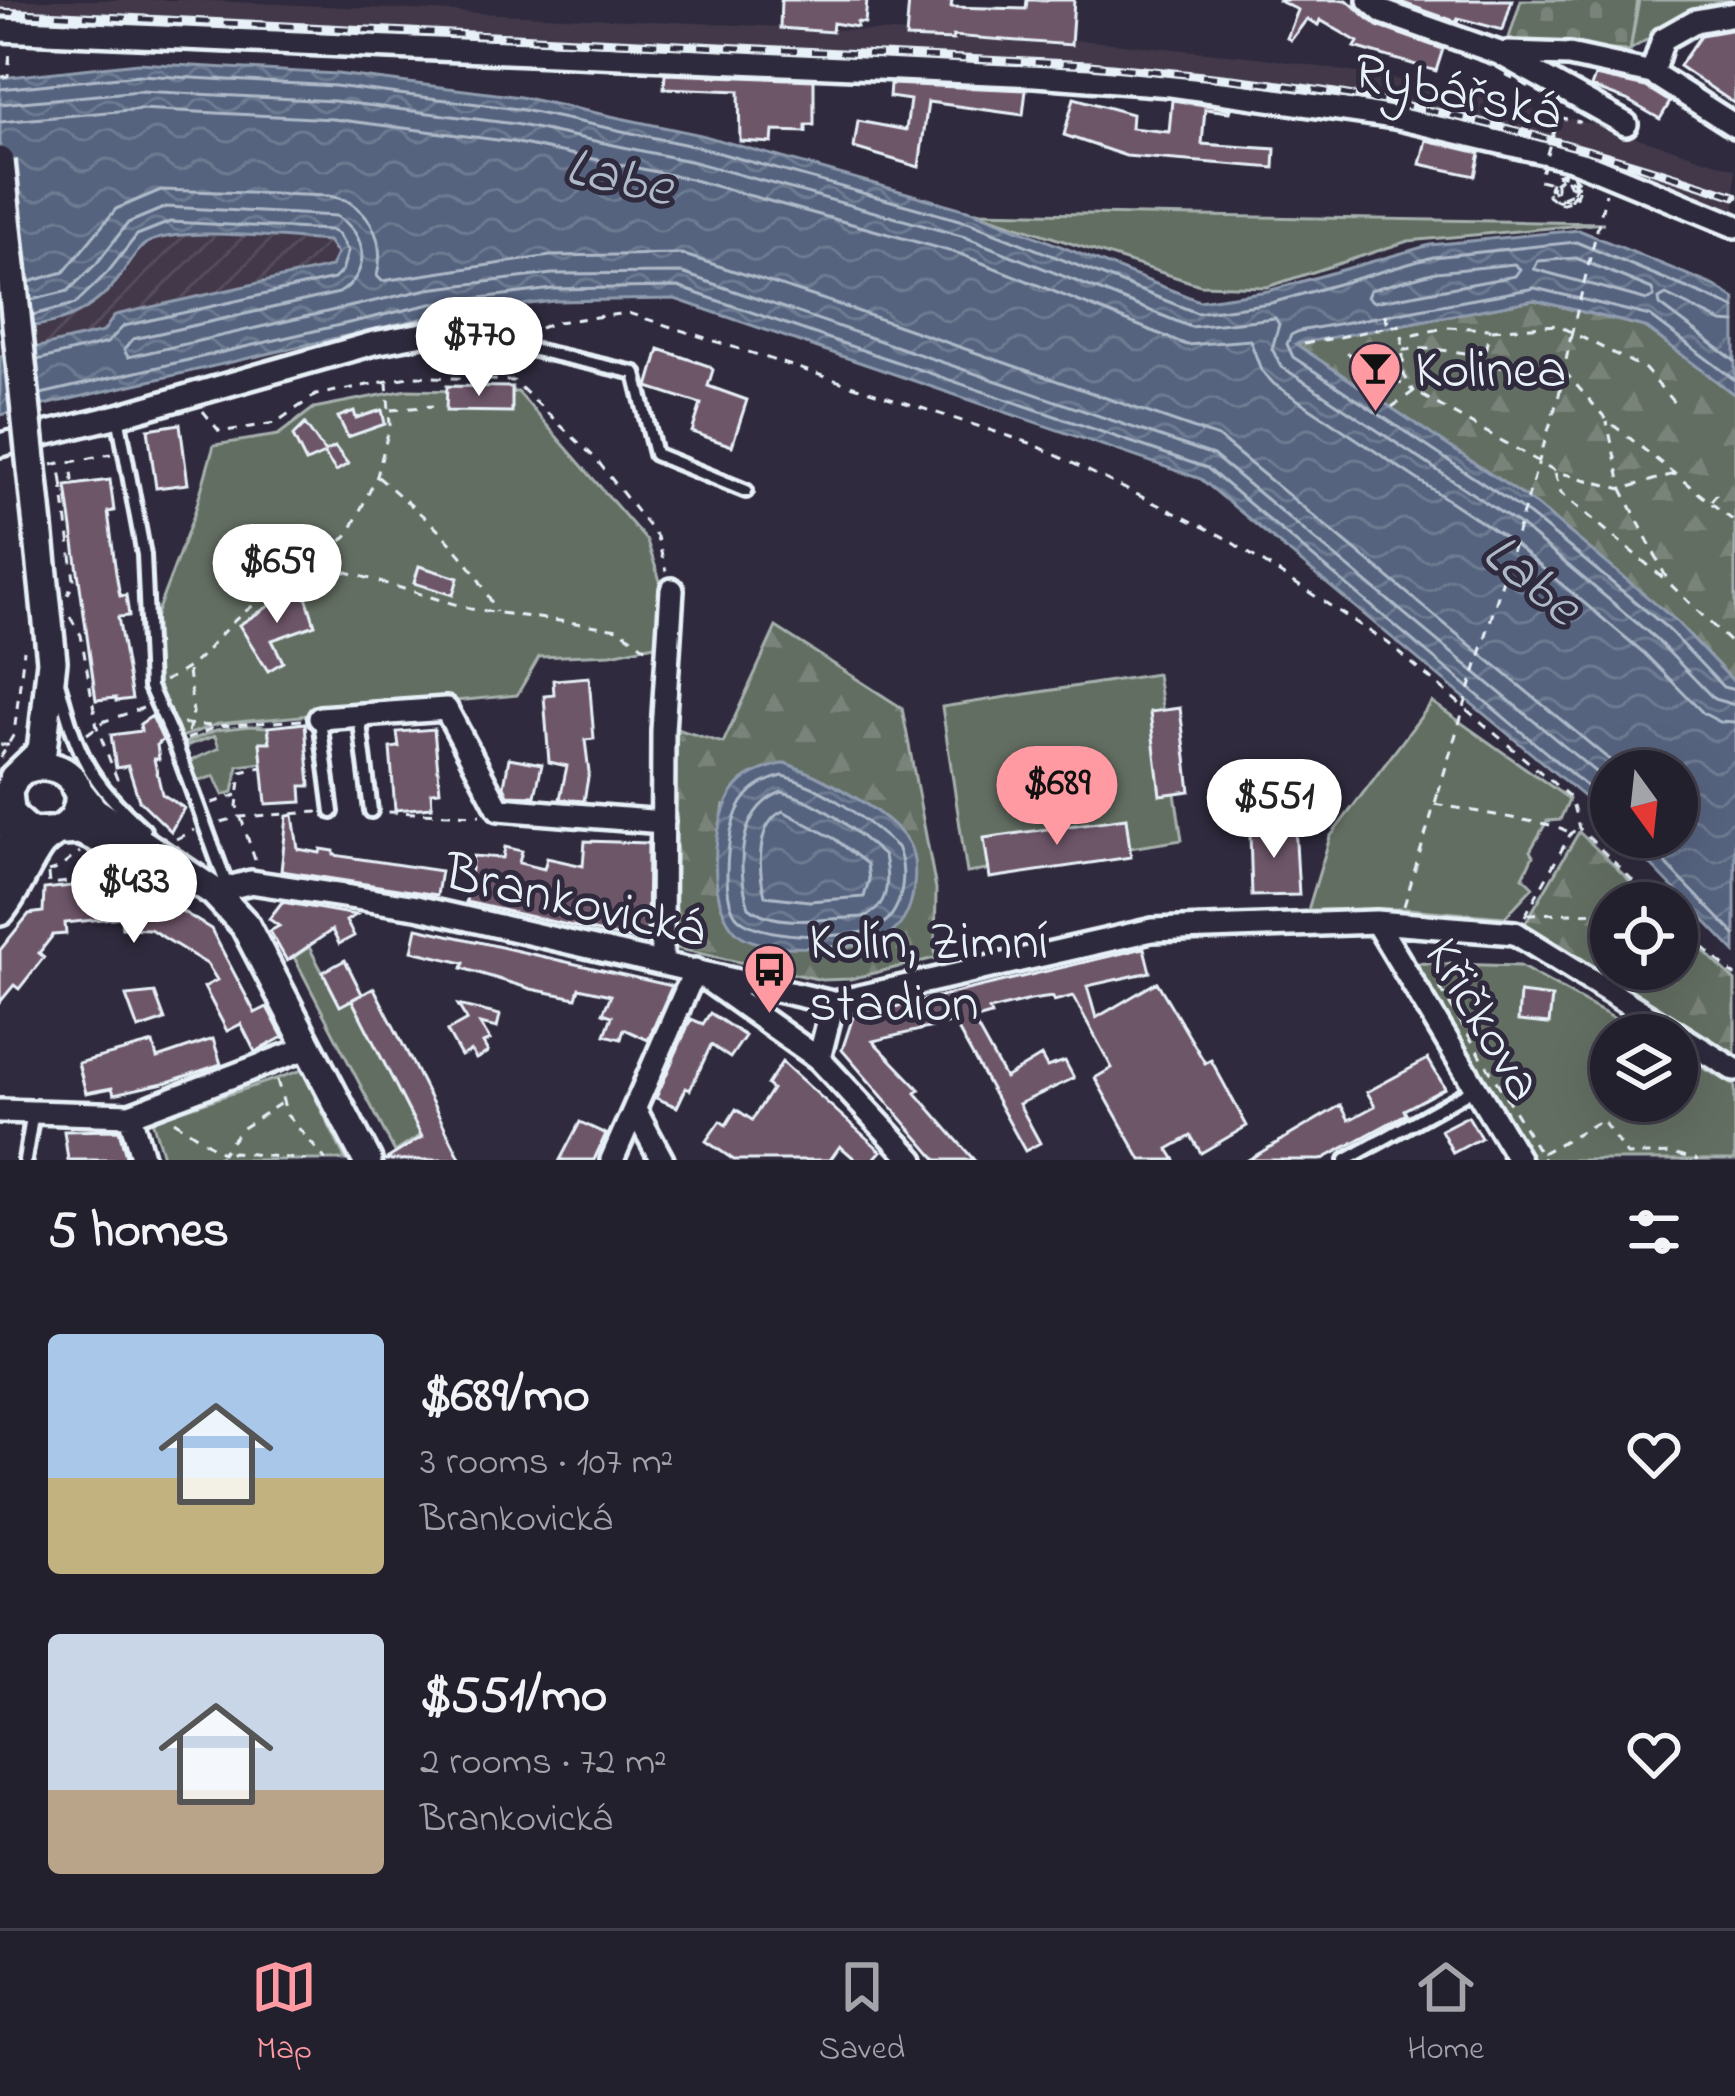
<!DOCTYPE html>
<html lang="en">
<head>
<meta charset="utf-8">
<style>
	body { margin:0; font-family:"Indie Flower",sans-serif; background:#2f2d3a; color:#f1f3f6; height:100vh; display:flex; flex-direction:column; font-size:45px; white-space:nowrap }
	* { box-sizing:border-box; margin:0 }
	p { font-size:39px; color:#a3a3aa }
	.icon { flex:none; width:66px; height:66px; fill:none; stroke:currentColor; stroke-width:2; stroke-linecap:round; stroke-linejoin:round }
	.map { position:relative; height:1160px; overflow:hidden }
	.details { display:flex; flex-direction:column; background:#23202e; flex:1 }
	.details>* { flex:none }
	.needle { width:78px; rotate:165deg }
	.controls { position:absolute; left:1590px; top:750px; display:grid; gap:24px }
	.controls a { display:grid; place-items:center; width:108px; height:108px; border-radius:50%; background:#23202e; box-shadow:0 12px 48px #0002,0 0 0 3px #403e4a; font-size:60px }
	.price { position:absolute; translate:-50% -102px; padding:0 27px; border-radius:42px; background:#fff; color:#222; font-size:39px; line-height:78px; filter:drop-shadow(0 3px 6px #0008) }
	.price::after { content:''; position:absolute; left:50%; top:72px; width:36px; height:27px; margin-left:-18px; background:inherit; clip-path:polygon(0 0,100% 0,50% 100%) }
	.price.active { background:#ff9aa2; color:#111 }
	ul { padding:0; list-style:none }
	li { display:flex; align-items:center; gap:36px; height:300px; padding:0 48px }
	li span { display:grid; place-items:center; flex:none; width:336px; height:240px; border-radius:12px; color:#555 }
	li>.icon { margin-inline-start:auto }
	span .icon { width:144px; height:144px; fill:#fffc; stroke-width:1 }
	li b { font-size:51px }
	h2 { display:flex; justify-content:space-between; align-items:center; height:144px; padding:0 48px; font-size:51px }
	.menu { display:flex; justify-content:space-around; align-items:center; height:168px; border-top:3px solid #403e4a; background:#23202e; font-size:33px; color:#a3a3aa }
	.menu a { display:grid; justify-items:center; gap:6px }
	.menu .active { color:#ff9aa2 }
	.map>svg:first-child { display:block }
</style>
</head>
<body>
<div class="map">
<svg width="1735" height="1160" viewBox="0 0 1735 1160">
	<defs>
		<pattern id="industrial-furrows" width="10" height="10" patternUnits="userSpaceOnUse" patternTransform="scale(3)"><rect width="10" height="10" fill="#42384a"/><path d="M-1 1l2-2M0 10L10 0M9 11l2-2" fill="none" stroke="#544c5c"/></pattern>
		<pattern id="forest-firs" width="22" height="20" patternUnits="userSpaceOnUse" patternTransform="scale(3)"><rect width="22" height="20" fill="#646e62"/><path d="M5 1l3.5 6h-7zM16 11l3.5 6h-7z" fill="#7a8379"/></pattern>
		<pattern id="cemetery-stones" width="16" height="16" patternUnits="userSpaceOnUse" patternTransform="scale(3)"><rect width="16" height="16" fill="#646e62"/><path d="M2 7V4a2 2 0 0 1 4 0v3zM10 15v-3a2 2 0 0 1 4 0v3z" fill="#7a8379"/></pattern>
		<pattern id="water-waves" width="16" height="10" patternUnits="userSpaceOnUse" patternTransform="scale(3)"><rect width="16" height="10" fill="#56647f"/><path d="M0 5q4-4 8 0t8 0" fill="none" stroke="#6e7b92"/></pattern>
	</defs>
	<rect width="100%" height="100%" fill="#2f2a3d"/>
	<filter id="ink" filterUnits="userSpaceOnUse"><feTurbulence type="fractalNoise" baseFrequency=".00833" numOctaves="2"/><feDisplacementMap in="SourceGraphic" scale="24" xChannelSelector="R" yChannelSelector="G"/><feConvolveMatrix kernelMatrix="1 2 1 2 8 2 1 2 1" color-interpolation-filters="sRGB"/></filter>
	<g filter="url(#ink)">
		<!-- built -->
		<path fill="#42384a" d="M0 0H192L1091 41 1258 57 1419 83 1596 125 1674 149 1735 169V211L1585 164 1253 97 65 22 15 23 14 20 0 19Z"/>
		<!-- industrial -->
		<path fill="url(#industrial-furrows)" d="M174 233 328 241 337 254 331 267 116 315 103 332 0 356V330L51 325 92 307 145 244Z"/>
		<!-- green -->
		<path fill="#646e62" stroke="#a6b0ad" stroke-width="3" d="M1639 0H1735V6L1659 32 1630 50Z
			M974 212 1604 223 1408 241 1267 287 1200 285Z
			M407 390 518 392 647 541 663 590 655 645 611 654 539 657 517 695 218 724 178 738 155 676 154 620 194 515 214 445 278 435 314 408Z
			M1157 674 1182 840 967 873 942 707Z
			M1432 702 1569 799 1560 820 1547 821 1530 851 1533 856 1523 877 1533 887 1505 917 1407 909 1308 910 1330 837Z
			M250 726 268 727 270 742 260 743 262 763 238 766 233 792 223 795 214 776 196 782 188 762 219 748 215 736 183 747 182 744 216 730Z
			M309 947 340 1005 352 1000 421 1135 395 1152 294 957Z
			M1415 963 1520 966 1644 1035H1611V1101H1677V1053L1735 1086V1160H1532Z
			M302 1070 346 1160H164L152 1120Z"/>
		<!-- forest -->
		<path fill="url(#forest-firs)" stroke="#a6b0ad" stroke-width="3" fill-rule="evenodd" d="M1534 300 1645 327 1735 395V683L1675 620 1294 344Z
			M776 627 902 708 936 889 935 958 850 979 822 980 675 948 673 728 723 743ZM724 805 914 882C902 958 845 948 783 945L717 889 718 840Z
			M1579 832 1653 903H1611V969H1677V925L1735 981V1059L1523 927Z"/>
		<!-- cemetery -->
		<path fill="url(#cemetery-stones)" stroke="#a6b0ad" stroke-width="3" d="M1521 0H1638L1630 51 1507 44Z"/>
		<!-- water -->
		<path fill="url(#water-waves)" stroke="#909caf" stroke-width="3" d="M138 63 337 74 520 97 701 135 974 212 1199 301 1268 291 1430 245 1579 230 1715 286 1735 299V395L1645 327 1534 300 1296 344 1537 505 1675 620 1735 683V952L1624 837H1677V771H1611V824L1590 802 1201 479 675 299 554 301 433 316 0 415V356L103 332 115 315 331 267 337 254 328 241C291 239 170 224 144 245 133 254 125 271 116 282 83 321 49 326 0 330V78Z
			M785 763C819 775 888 811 908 842 919 860 915 895 907 913 899 931 883 941 864 944 834 947 772 952 745 938 703 917 709 808 742 781 754 771 770 767 785 763Z"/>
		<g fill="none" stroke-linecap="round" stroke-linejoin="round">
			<!-- shore -->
			<path stroke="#aeb9c8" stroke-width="3" d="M0 89 139 75 335 86 518 109 698 147 970 223 1197 313 1271 303 1433 257 1576 242 1735 308
				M0 104 140 91 334 101 515 124 694 162 965 237 1191 327 1275 318 1279 324 1272 349 1282 367 1521 526 1656 639 1714 699 1735 705
				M0 122 140 109 333 119 513 142 690 179 960 254 1187 345 1250 340 1261 370 1274 384 1510 541 1644 653 1703 713 1720 722 1735 723
				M1576 258 1652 289 1654 297 1647 300 1534 269 1538 261Z
				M1514 264 1520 269 1515 276 1374 302 1367 297 1370 290 1436 272Z
				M29 282 64 272 116 209 161 190 329 196 346 200C374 217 385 244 377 276L382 281 550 256 681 254 828 301 1218 437 1623 771
				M31 300 68 291 97 263 128 223 166 207 336 216C368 233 372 273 339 293L133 339 124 350 128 357 428 289 552 274 682 273 1213 455 1611 785
				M33 315 75 304 108 272 137 235 170 222 330 230 338 234 348 251 342 271 334 279 124 326 107 343 37 360
				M1735 323 1722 322 1666 295 1659 299 1660 305 1735 361
				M1735 380 1650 316 1535 288 1299 331 1291 335 1287 344 1293 357 1530 515 1667 628 1723 687 1735 690
				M41 394 431 304 553 289 678 287 1207 468 1611 807
				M783 776C827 788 863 818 897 847 908 872 904 915 876 928 850 940 751 940 735 914 723 894 727 854 731 832 737 801 752 783 783 776Z
				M782 792C821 801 854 830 884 856 889 880 890 907 863 917 830 918 777 929 749 907 736 868 738 808 782 792Z
				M783 811 835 839 867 864 869 880 864 897 809 901 765 896C758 870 756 823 783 811Z
				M1640 837 1735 935"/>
		</g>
		<!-- building -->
		<path fill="#6e5769" stroke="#e8f1f8" stroke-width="3" d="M781 0H867L865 23 857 22V27L833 23 832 32 780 28Z
			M909 0H952L951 7 1026 9 1027 0H1074L1071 45 953 36V40L906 38Z
			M1277 0H1347L1377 26 1443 49 1436 71 1355 47 1358 42 1320 20 1318 25 1307 19 1291 40 1287 38 1298 10Z
			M1394 0H1512L1503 30 1458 18 1457 22Z
			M1735 29V104L1679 66 1701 35Z
			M665 74 814 80V125H806V132L773 131 772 143 740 141 739 91 664 88Z
			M1595 76 1646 87 1670 102 1660 119 1627 100 1591 87Z
			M890 84 1026 90 1023 115 928 102 919 167 854 148 858 121 906 130 910 100 889 97Z
			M1074 98 1132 114 1131 128 1169 132 1172 100 1231 109 1230 112 1205 109 1202 144 1275 149 1274 168 1126 156 1064 135Z
			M1426 140 1480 153 1475 176 1420 164Z
			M659 349 709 366 713 370 708 386 747 400 732 446 692 432 701 404 648 387Z
			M447 386 512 387V412L446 411Z
			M382 410 385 424 348 437 338 417 354 411 356 418Z
			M180 424 188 484 156 488 148 429Z
			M305 424 325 452 335 447 348 464 336 471 324 454 306 462 293 436Z
			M110 480 114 511 108 512 116 573 120 596 126 595 129 616 118 617 132 699 116 701V698L96 700 66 486Z
			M419 566 458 578 453 595 414 583Z
			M304 590 315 625 272 640 283 662 268 671 239 625 280 599Z
			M589 677 594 739 585 740 589 772 584 801 560 799 567 766 549 762 544 696 554 695 553 680Z
			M1180 708 1190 791 1160 795 1150 712Z
			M152 716 163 740 157 745 159 759H154L162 794 184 808 171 831 139 800 128 766 116 768 111 735 141 731 140 724Z
			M305 723 310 786H301L302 802 266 804 260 742H270L268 727Z
			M434 729 440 791 431 792 432 807 395 810 390 748 399 747 397 732Z
			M509 758 542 764 535 796 508 795 504 786Z
			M293 815 298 849 320 853 321 849 334 851V855L441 871 437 895 281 871 287 816Z
			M1126 818 1131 857 990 878 984 838Z
			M1295 825 1299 895 1252 896 1250 833H1257V827Z
			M585 841 648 843 647 943 466 902 473 856 503 858 505 847 522 851 519 863 544 869 547 858 583 866Z
			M135 879 140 901 162 899 211 929 255 1013 267 1007 283 1037 255 1052 241 1024 227 1031 204 987 217 980 207 964 150 929 122 928 121 917 65 923 66 934 53 935 39 953 44 957 19 989 14 985 0 1002V950L29 914 43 912 44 889Z
			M282 902 356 915 346 921 354 936 339 944 332 930 287 961 270 931 279 926 269 919Z
			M417 928 545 957 672 986 648 1040 624 1029 621 1039 605 1035 612 1016 603 1013 611 995 579 988 576 998 531 989 462 968 464 963 412 951Z
			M1144 948 1150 972 1087 986 1096 1018 1157 982 1205 1063 1211 1060 1247 1126 1201 1153 1191 1136 1168 1149 1175 1160H1141L1095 1078 1112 1068 1073 996 1054 1001 1053 997 1031 1000 989 1010 991 1015 973 1020 1005 1078 1041 1056 1047 1067 1065 1061 1074 1078 1019 1104 1040 1143 1025 1151 954 1022 873 1041 920 1090 916 1093 974 1160H937L842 1050 853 1017Z
			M345 960 362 994 340 1006 323 972Z
			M374 988 416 1070 461 1160H385L422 1137 352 1000Z
			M155 993 165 1020 138 1029 126 996Z
			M1520 993 1552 997 1549 1024 1518 1021Z
			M458 1005 500 1015 497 1028 480 1024 490 1040 483 1043 488 1052 476 1059 471 1051 461 1056 447 1031 467 1020Z
			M710 1013 745 1036 730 1058 711 1045 690 1090 686 1088 677 1107 656 1098 691 1019 703 1024Z
			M213 1039 221 1064 168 1082 114 1094 112 1088 86 1093 78 1063 153 1043 157 1058Z
			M1428 1059 1445 1088 1404 1110 1406 1114 1321 1160H1248L1341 1105 1349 1120 1375 1106 1367 1092Z
			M782 1062 881 1151 873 1160H856L840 1146 830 1160H734L706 1141 720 1121 726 1125 736 1109 752 1120 772 1089 767 1085Z
			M1468 1116 1481 1138 1453 1153 1441 1130Z
			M580 1122 606 1134 594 1160H560Z
			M119 1130 127 1160H68L64 1131Z"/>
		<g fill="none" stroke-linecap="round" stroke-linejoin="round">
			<defs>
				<path id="lane" d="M499 342 635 373 655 454 746 491
					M118 416 144 555 150 687 175 743 227 886
					M59 685C78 756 88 780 144 830
					M359 715 371 811
					M320 720 332 812
					M25 1160 33 1112
					M1346 1160 1475 1088"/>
				<path id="street" d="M1369 0 1383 12 1499 53 1626 124
					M0 30 1035 75 1171 85 1394 117 1572 159 1735 226
					M1507 53 1569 55 1652 73 1735 126
					M1652 73 1663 39 1695 21 1735 14
					M0 445 118 416 374 343 423 334 498 342
					M320 718 446 709 499 809 663 822
					M214 892 251 882 416 907 833 1003 1152 930 1376 922 1515 933 1735 1070
					M1376 922 1519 1160
					M662 962 663 731 672 590
					M705 978 819 1059 913 1160
					M819 1059 833 1003
					M635 1110 662 1160
					M0 1111 130 1115 309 1047
					M130 1115 143 1160
					M612 1160 695 970"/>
				<path id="secondary" d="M76 788 94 811 214 892 245 925 367 1160
					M10 814 31 833 79 830 134 854
					M0 889 13 838 8 792 14 778 42 751 52 661 32 469
					M0 911C17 891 25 865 40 845 51 831 69 830 76 813 90 779 54 758 26 769"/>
			</defs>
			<!-- lane casing -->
			<use href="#lane" stroke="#e8f1f8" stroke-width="20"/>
			<!-- street casing -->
			<use href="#street" stroke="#e8f1f8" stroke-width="30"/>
			<!-- secondary casing -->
			<use href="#secondary" stroke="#e8f1f8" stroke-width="36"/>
			<!-- path -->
			<path stroke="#e8f1f8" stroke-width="3" stroke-dasharray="9 9" stroke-linecap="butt" d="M2 77 8 76 10 50
				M1558 117 1580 122
				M1570 186 1582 185
				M1385 314 1388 326
				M1492 330 1557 325 1645 369 1675 404
				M523 334 557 322 628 313 1033 444 1222 536 1388 643 1571 798 1579 828 1656 903
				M1304 344 1399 325 1401 337
				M1347 353 1414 391 1404 375 1402 338 1447 327 1490 329 1482 365 1565 372 1607 420 1735 522
				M1371 366C1395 338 1450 352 1482 355
				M1559 395 1571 336
				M1392 407 1414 391 1557 472 1622 489 1607 422
				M391 410 433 406
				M203 411 220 432 275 423 316 395 414 376 514 381 596 459 657 537 666 571
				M52 465 59 463 62 482 73 480 71 462 111 454
				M1555 473 1561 493 1666 580
				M1674 474 1622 489 1669 583 1735 647
				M378 477C427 519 469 551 496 612
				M62 482 74 580 68 595
				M1711 501 1721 489
				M328 573 332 552 349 533 377 476 390 425 387 383
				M70 617 81 635 97 727 119 784
				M188 671 193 713 188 732
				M164 681C202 663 201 654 228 627 258 596 304 573 347 572L471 609 619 629 650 651
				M183 724 215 726
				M87 734 105 721 143 708
				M187 739 218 726 301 720
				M0 745H15
				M0 758 14 734 24 650
				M212 803 237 795
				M1435 804 1556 826 1571 833
				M388 812 480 815
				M221 822 239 817 318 812
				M176 839 194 830
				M255 860 237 806 241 772 262 767
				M48 872 58 869 80 852
				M48 874 49 884 124 876
				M144 876 187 903
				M1404 906 1438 793
				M1528 914 1611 912
				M1525 916 1571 833 1579 828
				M1677 923 1735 976
				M1440 988 1544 1160
				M277 1080 287 1115 326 1160
				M174 1121 222 1153 241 1129 281 1103
				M1542 1153 1602 1120 1627 1155 1673 1153 1698 1160
				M213 1160 233 1152 306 1160"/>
			<!-- lane -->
			<use href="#lane" stroke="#2f2a3d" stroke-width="10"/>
			<!-- street -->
			<use href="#street" stroke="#2f2a3d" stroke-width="21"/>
			<!-- secondary -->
			<use href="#secondary" stroke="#2f2a3d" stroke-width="27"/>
			<defs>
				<path id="rail" d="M0 12 1090 65C1199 75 1309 85 1417 108 1525 130 1630 161 1735 196"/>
			</defs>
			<!-- rail casing -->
			<use href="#rail" stroke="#e8f1f8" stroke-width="9"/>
			<!-- rail -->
			<use href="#rail" stroke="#2f2a3d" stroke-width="4.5" stroke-dasharray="14" stroke-linecap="butt"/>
			<defs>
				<path id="secondary-bridge" d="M0 161 32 469"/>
			</defs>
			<!-- secondary-bridge casing -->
			<use href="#secondary-bridge" stroke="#e8f1f8" stroke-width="36" stroke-linecap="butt"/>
			<!-- path-bridge -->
			<path stroke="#e8f1f8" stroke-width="3" stroke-dasharray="9 9" stroke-linecap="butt" d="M1505 74 1562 104 1539 180 1547 182 1548 195 1559 204 1575 200 1580 183 1568 171 1553 176 1549 188 1555 200 1569 201 1578 189 1572 175H1558L1551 187 1556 198 1569 199 1576 186
				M1554 183 1564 176 1573 182 1572 193 1562 197 1556 193V183L1567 180 1570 186
				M1571 336 1606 193
				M1438 793 1559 395"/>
			<!-- secondary-bridge -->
			<use href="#secondary-bridge" stroke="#2f2a3d" stroke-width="27"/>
		</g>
	</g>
	<!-- icons -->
	<defs>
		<symbol id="bar-pin" viewBox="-11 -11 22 30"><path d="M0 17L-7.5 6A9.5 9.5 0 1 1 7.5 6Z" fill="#ff9aa2" stroke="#2f2a3d"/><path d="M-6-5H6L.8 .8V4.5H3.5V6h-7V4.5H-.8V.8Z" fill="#111"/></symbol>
		<symbol id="bus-pin" viewBox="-11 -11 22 30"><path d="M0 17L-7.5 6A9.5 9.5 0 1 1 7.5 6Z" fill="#ff9aa2" stroke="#2f2a3d"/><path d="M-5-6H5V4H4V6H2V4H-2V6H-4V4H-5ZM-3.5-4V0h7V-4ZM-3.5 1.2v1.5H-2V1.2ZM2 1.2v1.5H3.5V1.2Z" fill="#111"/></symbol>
	</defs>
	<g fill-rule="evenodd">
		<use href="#bar-pin" x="1346" y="338" width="59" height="81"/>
		<use href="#bus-pin" x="740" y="940" width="59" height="81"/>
	</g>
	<g text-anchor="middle" stroke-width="10" stroke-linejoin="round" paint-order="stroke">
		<!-- street labels -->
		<g font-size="54" fill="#e8f1f8" stroke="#2f2a3d">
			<text transform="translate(1458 89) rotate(12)" y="19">Rybářská</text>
			<text transform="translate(576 898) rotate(13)" y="19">Brankovická</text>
			<text transform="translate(1486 1018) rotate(59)" y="19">Křičkova</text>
		</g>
		<!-- poi labels -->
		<g font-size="54" fill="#e8f1f8" stroke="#2f2a3d" text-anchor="start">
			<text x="1415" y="386">Kolinea</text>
			<text x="809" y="958">Kolín, Zimní<tspan x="809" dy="62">stadion</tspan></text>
		</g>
		<!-- water labels -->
		<g font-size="57" font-style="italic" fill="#aeb9c8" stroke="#2f2a3d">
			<text transform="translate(620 174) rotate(13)" y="20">Labe</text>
			<text transform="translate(1534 577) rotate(40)" y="20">Labe</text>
		</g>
	</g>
</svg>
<div class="controls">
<a><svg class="needle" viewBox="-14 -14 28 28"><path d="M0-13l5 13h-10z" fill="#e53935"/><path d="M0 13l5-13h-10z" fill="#a3a3aa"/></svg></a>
<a><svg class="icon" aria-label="locate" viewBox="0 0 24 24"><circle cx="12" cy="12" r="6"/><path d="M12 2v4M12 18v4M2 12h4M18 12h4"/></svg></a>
<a><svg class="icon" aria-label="layers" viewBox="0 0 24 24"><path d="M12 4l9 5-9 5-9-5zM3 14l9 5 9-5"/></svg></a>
</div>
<b class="price" style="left:479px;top:399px">$770</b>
<b class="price" style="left:277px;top:626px">$659</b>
<b class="price active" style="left:1057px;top:848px">$689</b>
<b class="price" style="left:1274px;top:861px">$551</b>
<b class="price" style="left:134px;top:946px">$433</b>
</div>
<section class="details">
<h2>5 homes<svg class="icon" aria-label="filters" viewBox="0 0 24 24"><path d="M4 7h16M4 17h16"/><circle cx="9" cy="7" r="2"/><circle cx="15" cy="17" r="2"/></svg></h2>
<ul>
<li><span style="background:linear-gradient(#a9c7e8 60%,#c2b280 0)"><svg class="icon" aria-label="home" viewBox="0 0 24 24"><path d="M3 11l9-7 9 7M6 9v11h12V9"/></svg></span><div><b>$689/mo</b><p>3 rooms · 107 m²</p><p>Brankovická</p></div><svg class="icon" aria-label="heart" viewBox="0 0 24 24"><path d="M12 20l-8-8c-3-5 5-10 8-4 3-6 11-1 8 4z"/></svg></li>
<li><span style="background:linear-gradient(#c9d6e8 65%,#b9a48a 0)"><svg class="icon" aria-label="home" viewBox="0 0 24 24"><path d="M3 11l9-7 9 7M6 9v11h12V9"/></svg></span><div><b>$551/mo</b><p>2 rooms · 72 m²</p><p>Brankovická</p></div><svg class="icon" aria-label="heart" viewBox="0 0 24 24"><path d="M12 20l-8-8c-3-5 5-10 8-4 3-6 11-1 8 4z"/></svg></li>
</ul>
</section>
<nav class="menu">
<a class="active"><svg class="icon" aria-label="map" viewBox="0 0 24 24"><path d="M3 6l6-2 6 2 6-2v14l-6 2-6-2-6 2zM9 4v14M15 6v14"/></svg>Map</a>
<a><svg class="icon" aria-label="saved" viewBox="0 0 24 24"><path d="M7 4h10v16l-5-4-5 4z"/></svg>Saved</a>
<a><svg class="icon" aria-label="home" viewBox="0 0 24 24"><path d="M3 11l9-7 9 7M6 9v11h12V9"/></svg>Home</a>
</nav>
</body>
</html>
